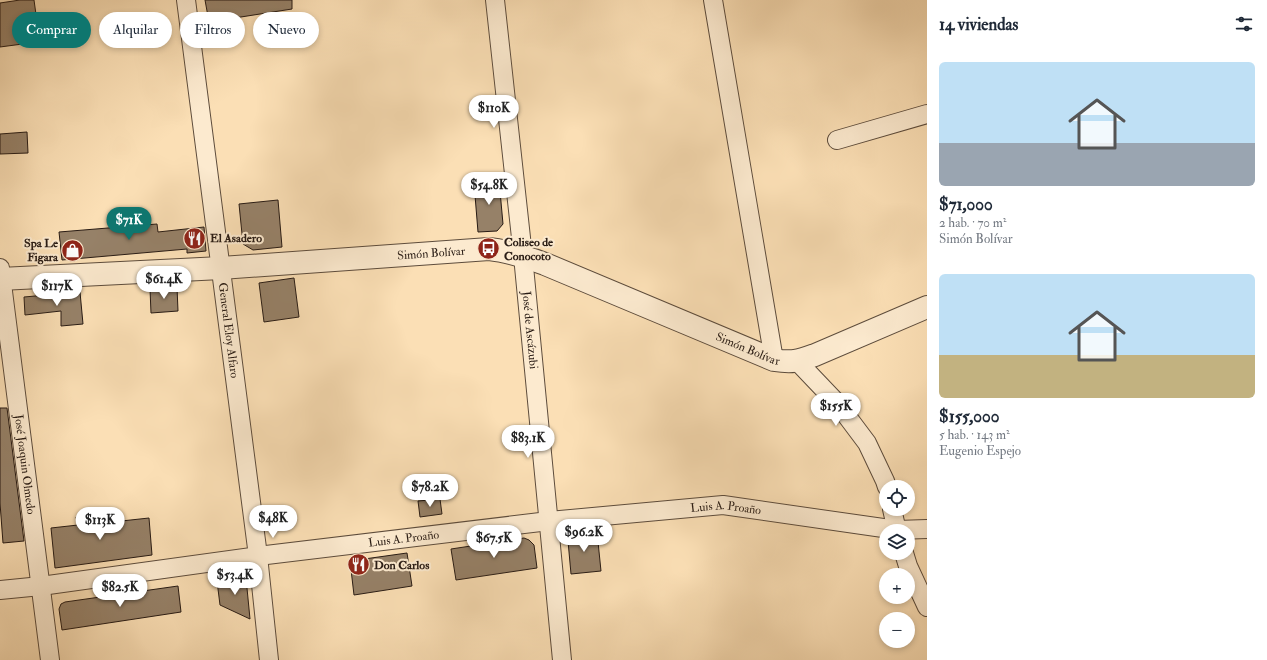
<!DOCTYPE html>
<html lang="es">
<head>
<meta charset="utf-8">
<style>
	body { margin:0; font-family:"IM FELL Double Pica",serif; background:#f6f6f7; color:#1f2937; height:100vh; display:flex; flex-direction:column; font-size:15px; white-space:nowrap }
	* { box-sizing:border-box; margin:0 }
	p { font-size:13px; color:#747a83 }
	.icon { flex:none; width:22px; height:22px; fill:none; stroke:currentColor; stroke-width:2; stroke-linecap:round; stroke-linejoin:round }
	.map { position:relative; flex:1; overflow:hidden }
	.details { display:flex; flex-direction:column; background:#fff; width:340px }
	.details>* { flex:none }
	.top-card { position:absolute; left:12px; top:12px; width:380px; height:36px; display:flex; gap:8px }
	.tools { position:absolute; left:879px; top:480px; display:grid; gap:8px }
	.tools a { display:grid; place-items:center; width:36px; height:36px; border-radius:50%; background:#fff; box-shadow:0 2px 6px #0003; font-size:20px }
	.price { position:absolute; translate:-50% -34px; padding:0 9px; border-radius:14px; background:#fff; color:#222; font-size:13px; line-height:26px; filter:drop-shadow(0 1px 2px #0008) }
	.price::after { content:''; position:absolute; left:50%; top:24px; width:12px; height:9px; margin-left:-6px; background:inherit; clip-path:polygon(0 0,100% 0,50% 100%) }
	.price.active { background:#0f766e; color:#fff }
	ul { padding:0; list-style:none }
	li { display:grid; align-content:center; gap:8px; height:212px; padding:0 12px }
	li span { display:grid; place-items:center; height:124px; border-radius:6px; color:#555 }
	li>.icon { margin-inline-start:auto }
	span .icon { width:72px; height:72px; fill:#fffc; stroke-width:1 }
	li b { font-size:17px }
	h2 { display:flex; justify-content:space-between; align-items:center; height:48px; padding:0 12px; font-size:17px }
	.tag { padding:0 14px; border-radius:18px; background:#fff; box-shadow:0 2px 6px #0003; font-size:14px; line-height:36px }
	.tag.active { background:#0f766e; color:#fff }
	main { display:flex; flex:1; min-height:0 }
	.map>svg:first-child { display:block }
</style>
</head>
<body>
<main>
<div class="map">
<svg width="927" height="660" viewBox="0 0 927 660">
	<rect width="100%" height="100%" fill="#fbdfb5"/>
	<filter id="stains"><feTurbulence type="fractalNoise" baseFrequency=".005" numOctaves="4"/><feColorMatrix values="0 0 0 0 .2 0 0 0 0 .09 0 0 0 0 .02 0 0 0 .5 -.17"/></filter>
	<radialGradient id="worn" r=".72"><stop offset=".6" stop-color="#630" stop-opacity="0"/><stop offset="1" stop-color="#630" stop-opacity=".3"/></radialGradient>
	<!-- building -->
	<path fill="#968168" stroke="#281b14" d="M20 0H34L38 29 30 43 0 47V3Z
		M205 0H292V9L209 22Z
		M27 132 28 153 0 154V134Z
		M499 180 503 224 497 231 478 232 474 183Z
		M278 200 282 247 253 250 243 244 239 204Z
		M157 224 158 232 204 227 206 251 187 253V249L62 260 59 232Z
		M294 278 299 317 264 322 259 283Z
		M177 287 178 311 151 313 150 289Z
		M80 292 83 324 61 326V311L25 315 24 297Z
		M0 408H7L24 541 3 543 0 503Z
		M440 499 442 514 420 517 418 501Z
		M101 513 103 523 149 518 152 555 55 568 51 528 78 525 76 517Z
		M597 532 601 571 571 574 568 541 572 535Z
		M524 538 529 540 534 545 537 568 456 580 451 549Z
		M407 553 412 586 354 595 350 561Z
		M246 578 250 619 220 605 217 581Z
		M178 586 181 612 62 630 59 609 61 604 65 602Z"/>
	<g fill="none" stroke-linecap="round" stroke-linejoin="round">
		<defs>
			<g id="minor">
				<path id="s1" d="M186 0 258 556 269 660"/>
				<path id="s2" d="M495 0 523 256 562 660"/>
				<path d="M713 0 774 360"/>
				<path d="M837 140 927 114"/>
				<path id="s3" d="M0 268 50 660"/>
				<path d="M797 361 837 403 867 443 885 481 887 487"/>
				<path d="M892 509 897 531"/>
				<path d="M904 553 908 566 927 607"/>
				<path id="s4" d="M0 590 41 586 258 556 549 521 723 505 897 530 927 529"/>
			</g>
			<g id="tertiary">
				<path id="s5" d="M0 279 221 268 489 249C508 251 526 257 545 264L774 360C793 363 798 361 815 355L927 307"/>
			</g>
		</defs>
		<!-- minor casing -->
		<use href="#minor" stroke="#5d4c3c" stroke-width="20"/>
		<!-- tertiary casing -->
		<use href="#tertiary" stroke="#5d4c3c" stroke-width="24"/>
		<!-- minor -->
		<use href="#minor" stroke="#fceacf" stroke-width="18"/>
		<!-- tertiary -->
		<use href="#tertiary" stroke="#fceacf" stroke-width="22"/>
	</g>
	<!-- icons -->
	<defs>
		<symbol id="restaurant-disc" viewBox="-11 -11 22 22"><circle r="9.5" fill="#8f2418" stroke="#fceacf"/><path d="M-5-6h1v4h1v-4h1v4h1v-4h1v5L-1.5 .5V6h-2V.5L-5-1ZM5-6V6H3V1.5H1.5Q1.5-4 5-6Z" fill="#fff"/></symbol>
		<symbol id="bus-disc" viewBox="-11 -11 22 22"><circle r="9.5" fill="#8f2418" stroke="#fceacf"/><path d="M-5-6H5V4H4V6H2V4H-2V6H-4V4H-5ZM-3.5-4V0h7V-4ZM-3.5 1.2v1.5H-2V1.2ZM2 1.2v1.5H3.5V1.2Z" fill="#fff"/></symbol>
		<symbol id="shop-disc" viewBox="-11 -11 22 22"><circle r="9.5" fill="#8f2418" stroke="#fceacf"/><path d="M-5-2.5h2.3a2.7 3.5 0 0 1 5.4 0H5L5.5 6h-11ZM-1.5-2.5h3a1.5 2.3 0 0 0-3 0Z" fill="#fff"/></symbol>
	</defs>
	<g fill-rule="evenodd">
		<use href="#restaurant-disc" x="182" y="226" width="25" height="25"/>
		<use href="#bus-disc" x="476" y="236" width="25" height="25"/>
		<use href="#shop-disc" x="60" y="238" width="25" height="25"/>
		<use href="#restaurant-disc" x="346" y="552" width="25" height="25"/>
	</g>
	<g text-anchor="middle" stroke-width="4" stroke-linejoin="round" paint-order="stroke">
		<!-- poi labels -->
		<g font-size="12" font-weight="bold" fill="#281b14" stroke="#fceacf" text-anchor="start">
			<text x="210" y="242">El Asadero</text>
			<text x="504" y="246">Coliseo de<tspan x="504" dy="14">Conocoto</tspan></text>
			<text x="58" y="247" text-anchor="end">Spa Le<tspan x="58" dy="14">Figara</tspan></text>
			<text x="374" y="569">Don Carlos</text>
		</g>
		<!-- street labels -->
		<g font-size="12" fill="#281b14" stroke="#fceacf">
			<text dy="4" stroke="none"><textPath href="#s5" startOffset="432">Simón Bolívar</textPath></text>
			<text dy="4" stroke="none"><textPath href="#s1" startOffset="333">General Eloy Alfaro</textPath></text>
			<text dy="4" stroke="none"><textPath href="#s2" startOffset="332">José de Ascázubi</textPath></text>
			<text dy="4" stroke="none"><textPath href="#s5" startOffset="768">Simón Bolívar</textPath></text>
			<text dy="4" stroke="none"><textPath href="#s3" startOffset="198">José Joaquin Olmedo</textPath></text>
			<text dy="4" stroke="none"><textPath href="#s4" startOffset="731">Luis A. Proaño</textPath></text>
			<text dy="4" stroke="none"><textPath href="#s4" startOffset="407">Luis A. Proaño</textPath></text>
		</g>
	</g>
	<rect width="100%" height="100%" filter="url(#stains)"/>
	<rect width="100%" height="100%" fill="url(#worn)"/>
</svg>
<div class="tools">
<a><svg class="icon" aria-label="locate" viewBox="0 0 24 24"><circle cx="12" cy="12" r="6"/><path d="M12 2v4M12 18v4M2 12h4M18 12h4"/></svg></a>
<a><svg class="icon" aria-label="layers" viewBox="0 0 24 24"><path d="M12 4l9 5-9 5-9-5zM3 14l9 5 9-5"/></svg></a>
<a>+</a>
<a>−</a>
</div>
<b class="price" style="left:494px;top:129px">$110K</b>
<b class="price" style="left:489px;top:206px">$54.8K</b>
<b class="price active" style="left:129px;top:241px">$71K</b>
<b class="price" style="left:164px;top:300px">$61.4K</b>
<b class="price" style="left:57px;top:307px">$117K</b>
<b class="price" style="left:836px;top:427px">$155K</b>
<b class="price" style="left:528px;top:459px">$83.1K</b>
<b class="price" style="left:430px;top:508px">$78.2K</b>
<b class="price" style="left:273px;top:539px">$48K</b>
<b class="price" style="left:100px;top:541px">$113K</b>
<b class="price" style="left:584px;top:553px">$96.2K</b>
<b class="price" style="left:494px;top:559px">$67.5K</b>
<b class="price" style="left:235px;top:596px">$53.4K</b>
<b class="price" style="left:120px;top:608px">$82.5K</b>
<div class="top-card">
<a class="tag active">Comprar</a>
<a class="tag">Alquilar</a>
<a class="tag">Filtros</a>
<a class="tag">Nuevo</a>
</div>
</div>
<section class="details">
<h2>14 viviendas<svg class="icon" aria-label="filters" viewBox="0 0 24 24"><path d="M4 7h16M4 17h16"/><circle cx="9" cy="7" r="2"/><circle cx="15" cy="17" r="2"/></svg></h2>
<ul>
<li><span style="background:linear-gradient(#bfe0f5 65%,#9aa5b1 0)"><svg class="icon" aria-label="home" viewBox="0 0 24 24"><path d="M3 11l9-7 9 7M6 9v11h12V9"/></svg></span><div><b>$71,000</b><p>2 hab. · 70 m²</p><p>Simón Bolívar</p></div></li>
<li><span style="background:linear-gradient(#bfe0f5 65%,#c2b280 0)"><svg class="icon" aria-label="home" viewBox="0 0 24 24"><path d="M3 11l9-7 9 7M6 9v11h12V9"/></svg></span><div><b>$155,000</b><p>5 hab. · 143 m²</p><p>Eugenio Espejo</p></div></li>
</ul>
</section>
</main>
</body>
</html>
